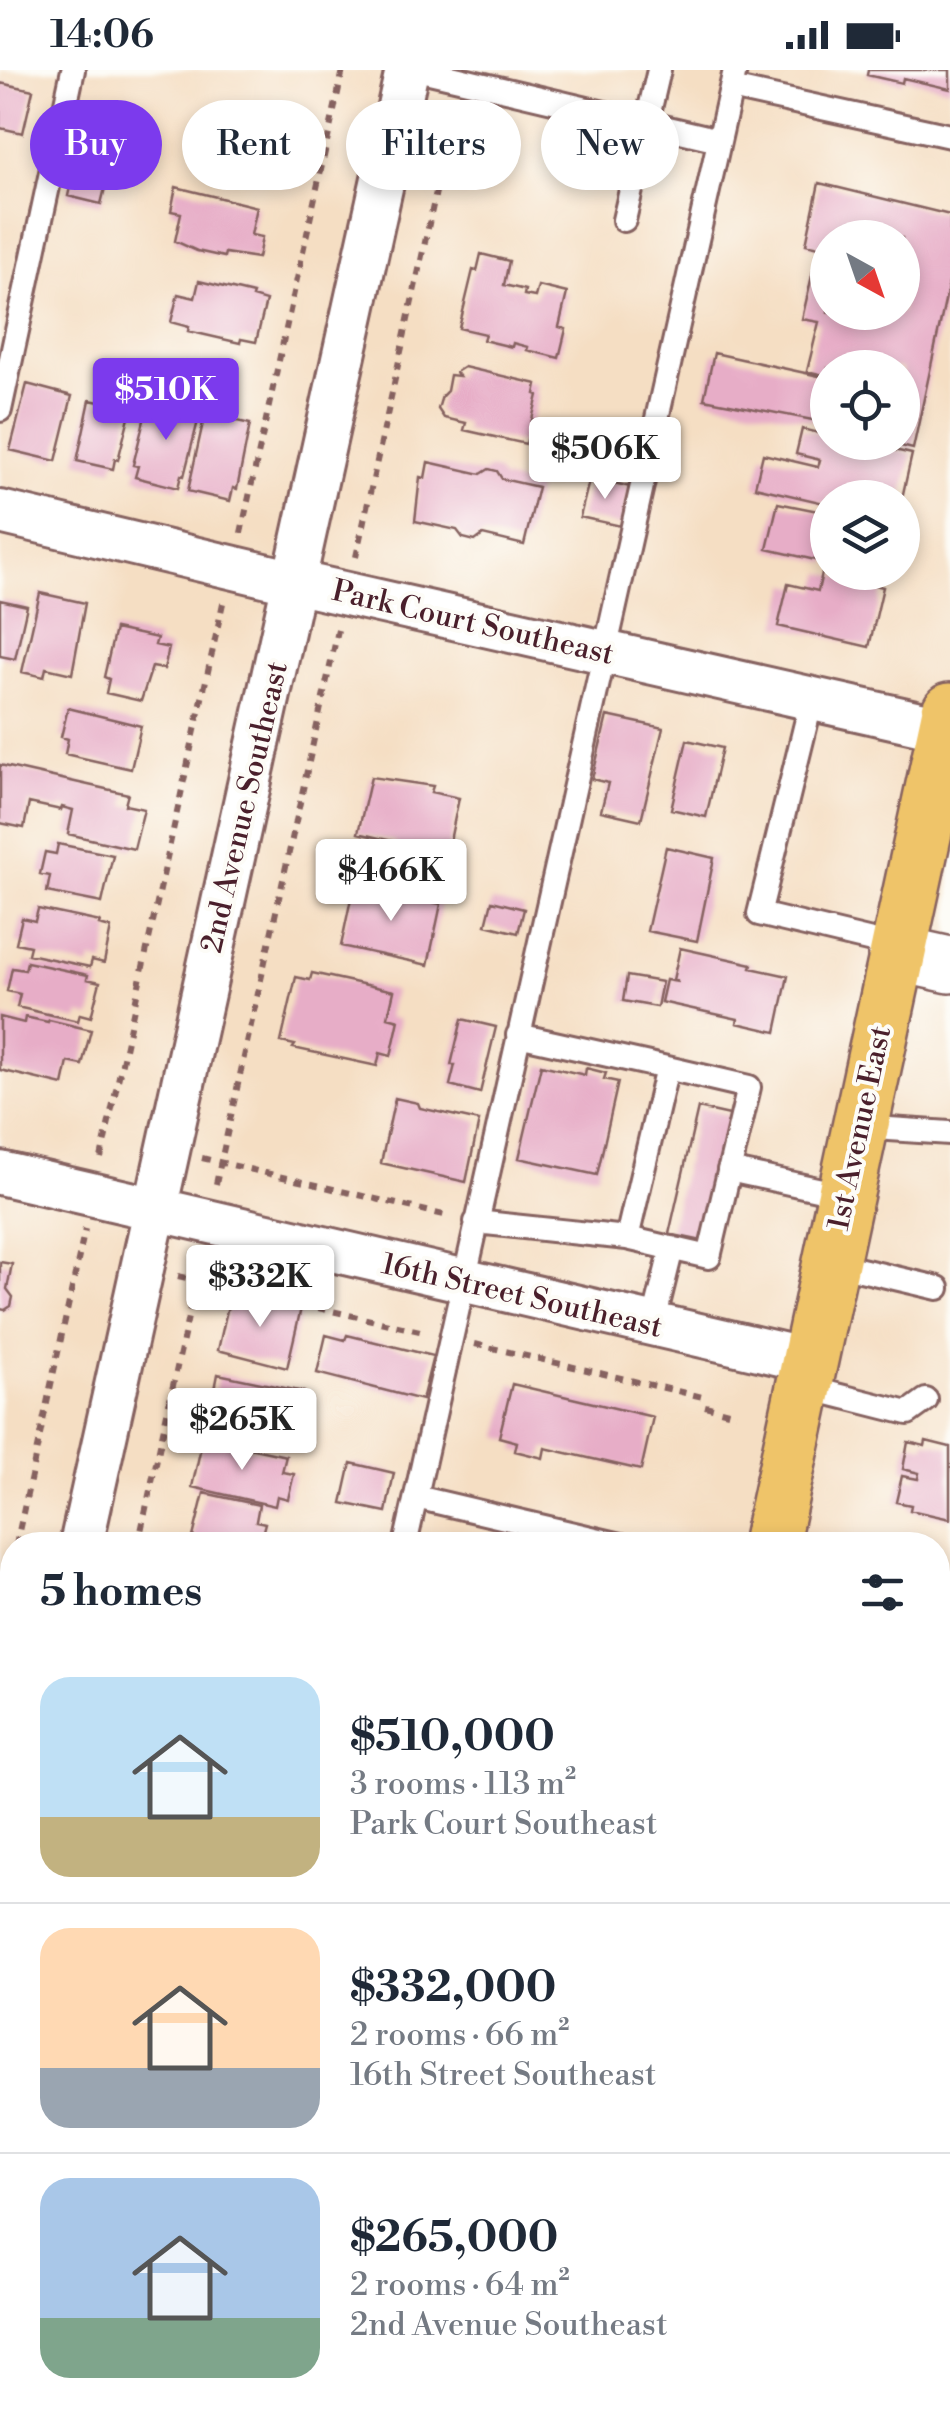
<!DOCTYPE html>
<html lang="en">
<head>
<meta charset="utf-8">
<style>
	body { margin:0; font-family:"Libre Bodoni",serif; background:#f2f2f3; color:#1f2937; height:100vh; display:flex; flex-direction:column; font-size:38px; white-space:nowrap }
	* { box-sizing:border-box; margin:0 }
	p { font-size:32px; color:#747a83 }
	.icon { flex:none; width:55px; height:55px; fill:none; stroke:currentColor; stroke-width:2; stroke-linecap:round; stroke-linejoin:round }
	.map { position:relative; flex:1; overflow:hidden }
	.details { position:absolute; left:0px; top:1462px; width:950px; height:892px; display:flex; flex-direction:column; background:#fff; border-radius:40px 40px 0 0; box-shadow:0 5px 15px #0003 }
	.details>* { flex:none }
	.banner { position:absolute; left:30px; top:30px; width:890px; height:90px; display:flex; gap:20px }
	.needle { width:65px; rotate:140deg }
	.buttons { position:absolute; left:810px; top:150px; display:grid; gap:20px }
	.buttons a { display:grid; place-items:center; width:110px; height:110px; border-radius:50%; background:#fff; box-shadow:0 5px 15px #0003; font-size:50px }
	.price { position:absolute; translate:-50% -85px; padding:0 22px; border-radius:10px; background:#fff; color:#222; font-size:32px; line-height:65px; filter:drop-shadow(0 2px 5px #0008) }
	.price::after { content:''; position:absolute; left:50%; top:60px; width:30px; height:22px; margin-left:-15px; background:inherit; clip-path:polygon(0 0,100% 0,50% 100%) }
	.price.active { background:#7c3aed; color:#fff }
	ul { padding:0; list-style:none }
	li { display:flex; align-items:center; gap:30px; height:250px; padding:0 40px }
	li+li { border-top:2px solid #e0e1e3 }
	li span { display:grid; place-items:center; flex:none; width:280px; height:200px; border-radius:30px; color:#555 }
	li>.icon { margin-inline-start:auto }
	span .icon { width:120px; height:120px; fill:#fffc; stroke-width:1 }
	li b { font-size:42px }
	h2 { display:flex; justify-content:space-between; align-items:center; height:120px; padding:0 40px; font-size:42px }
	.pill { padding:0 35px; border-radius:45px; background:#fff; box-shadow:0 5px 15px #0003; font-size:35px; line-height:90px }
	.pill.active { background:#7c3aed; color:#fff }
	.status { display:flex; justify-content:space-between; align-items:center; height:70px; padding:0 50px; background:#fff; direction:ltr }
	.status svg { height:28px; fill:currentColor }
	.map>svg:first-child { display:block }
</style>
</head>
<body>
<div class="status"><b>14:06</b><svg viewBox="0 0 49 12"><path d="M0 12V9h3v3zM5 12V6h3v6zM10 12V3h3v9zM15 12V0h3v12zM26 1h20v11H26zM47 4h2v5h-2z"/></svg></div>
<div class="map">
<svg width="950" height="2354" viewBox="0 0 950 2354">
	<rect width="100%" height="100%" fill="#fdfcf7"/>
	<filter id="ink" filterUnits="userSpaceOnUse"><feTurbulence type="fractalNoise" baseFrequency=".01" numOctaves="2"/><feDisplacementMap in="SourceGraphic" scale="20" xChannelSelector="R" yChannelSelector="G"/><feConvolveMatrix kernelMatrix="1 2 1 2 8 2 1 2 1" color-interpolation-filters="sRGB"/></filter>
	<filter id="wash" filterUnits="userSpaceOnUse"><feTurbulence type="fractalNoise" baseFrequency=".0048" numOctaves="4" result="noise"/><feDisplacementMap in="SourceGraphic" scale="40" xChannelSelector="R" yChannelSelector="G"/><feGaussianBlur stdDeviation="2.25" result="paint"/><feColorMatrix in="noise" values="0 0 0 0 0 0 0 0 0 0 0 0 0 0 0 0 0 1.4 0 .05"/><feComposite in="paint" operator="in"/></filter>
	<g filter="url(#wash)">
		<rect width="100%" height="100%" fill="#f5dec3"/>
		<g id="blocks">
			<!-- building -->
			<path fill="#e7adc7" d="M868 0H950V19L903 8 902 13 867 5Z
				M0 13 33 20 23 63 0 58Z
				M207 42 253 52 255 46 277 51 264 103 243 98V102L197 88Z
				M76 90 110 98 101 134 68 126Z
				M819 113 950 145V208L913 379 893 374 902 372V298H828V306L807 301 819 252 802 249 817 184 828 186V242H902V168H828V179L806 174Z
				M176 117 257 137 251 165 262 167 258 188 225 183 224 187 197 181 175 171 181 143 171 141Z
				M481 184 509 191 504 215 525 220 524 225 535 227 538 216 567 223 559 257 566 259 559 288 527 280 528 277 513 273 512 277 483 270 485 264 459 258 473 200 477 201Z
				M199 211 253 224 252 227 266 231 256 272 241 269 240 273 188 261 189 257 171 252 178 224 195 228Z
				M714 283 828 308V353L704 329Z
				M464 297 537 314 535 324 538 325 526 374 464 360 466 353 444 348 438 339 442 326 447 321 450 305 459 306 456 302Z
				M27 314 72 326 56 391 10 380Z
				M170 329 197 336 195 346 199 347 184 406 181 405 178 418 135 407 138 396 133 395 148 334 168 339Z
				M90 330 131 339 118 390 115 389 113 399 77 391Z
				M208 330 236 337 233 350 250 354 237 419 233 418 230 431 188 421Z
				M802 359 828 365V372H859L912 384 902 428H828V434L755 417 763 384 818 397 820 390 796 384Z
				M428 392 481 404 489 399 497 401 502 409 538 417 524 475 483 465 475 471 463 468 457 460 415 451 420 407 425 408Z
				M590 407 630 417 621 456 580 447Z
				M778 433 828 443V493L767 479Z
				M822 503 883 517 869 577 778 556 788 514 818 521Z
				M40 523 85 533 72 604 46 598 44 607 22 602Z
				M0 530 27 536 15 589 0 586Z
				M115 559 157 568 155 575 169 578 164 599 152 597 141 631 106 623 109 609 104 607Z
				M68 638 141 656 131 699 65 684 68 669 61 667Z
				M607 646 663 658 641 750 601 741 608 713 592 709Z
				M687 670 722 678 706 747 671 739Z
				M0 695 128 724 125 735 144 739 134 779 68 764 73 740 62 737 61 740 29 733 24 758 0 753Z
				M371 707 433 716 431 722 459 728 447 785 422 779 421 786 394 780 396 772 358 763Z
				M58 774 113 785 102 833 47 822 50 806 40 804 45 782 56 784Z
				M666 777 714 788 697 871 647 861Z
				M354 814 381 820 383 814 412 820 411 828 441 834 428 895 341 876Z
				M492 831 524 839 518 863 486 855Z
				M38 839 100 852 99 855 111 858 104 893 92 890 90 897 28 884 30 876 16 873 22 848 35 851Z
				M680 878 752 894 751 898 788 906 776 962 737 953 738 949 661 932 666 910 678 912 673 910Z
				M27 892 88 905 87 909 100 912 91 947 80 944 78 951 17 937 20 924 7 921 12 898 25 900Z
				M312 903 394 921 388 947 399 950 391 986 380 983 377 996 293 978 295 975 281 972 296 907 310 910Z
				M627 906 662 912 657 937 623 931Z
				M0 947 24 953 25 947 48 952 49 950 91 960 82 995 68 992 63 1015 0 1000Z
				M462 949 496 957 480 1023 450 1015 455 995H451Z
				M541 995 585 1005 586 998 606 1003 604 1009 618 1012 597 1105 519 1088Z
				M395 1028 418 1033 420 1038 479 1051 466 1112 381 1093Z
				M698 1038 734 1046 707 1172 669 1164Z
				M0 1192 12 1194 7 1219 13 1227 11 1236 5 1240 0 1239Z
				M247 1226 301 1238 287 1298 218 1280 230 1227 246 1230Z
				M326 1265 345 1270 347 1265 433 1286 422 1330 317 1303Z
				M218 1304 304 1322 295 1367 209 1350Z
				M512 1314 653 1347 641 1400 545 1378 543 1388 515 1381 517 1372 499 1367Z
				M203 1368 286 1386 282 1402 294 1404 288 1429 277 1426 275 1436 192 1417Z
				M926 1371 950 1377V1449L910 1440 911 1435 896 1432 902 1406 918 1409 919 1403 903 1399 908 1372 925 1376Z
				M351 1393 394 1403 386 1442 342 1433Z
				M204 1423 259 1435 256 1451 265 1453 261 1468 252 1466 250 1475H212L192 1471Z
				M945 1596 950 1597V1863L938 1860V1628Z
				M32 2342H88L85 2354Z
				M335 2342H375L402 2349 401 2354H332Z"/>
		</g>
	</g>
	<g filter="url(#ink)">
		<use href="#blocks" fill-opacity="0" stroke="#866260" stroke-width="2.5"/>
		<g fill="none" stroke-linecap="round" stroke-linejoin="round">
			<defs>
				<path id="service" d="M421 0 719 70
					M731 18 950 66
					M624 150 659 0
					M0 340 73 0
					M812 629 759 844 897 877
					M859 1057 950 1063
					M729 1100 845 1125
					M476 1152 627 1168 667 998 518 965
					M627 1168 709 1187 749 1017 667 998
					M831 1193 938 1218
					M653 1255 672 1178
					M805 1317 908 1343 926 1330
					M416 1427 621 1475
					M405 1475 735 0
					M938 1529 950 1532
					M938 1616 940 1618
					M938 2106 950 2052
					M769 2342 817 2354
					M214 2354 216 2342
					M742 2354 748 2342"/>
				<path id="minor" d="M0 442 294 512 946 659
					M0 1103 811 1291
					M81 1475 407 0
					M0 1839 12 1783
					M938 1935 950 1938
					M0 2075 12 2078"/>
				<path id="tertiary" d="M896 883 950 895"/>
				<path id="primary" d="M770 1475 950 641
					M576 2354 578 2342"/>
			</defs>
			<!-- service casing -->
			<use href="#service" stroke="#866260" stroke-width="28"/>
			<!-- minor casing -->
			<use href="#minor" stroke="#866260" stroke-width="48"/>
			<!-- tertiary casing -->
			<use href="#tertiary" stroke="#866260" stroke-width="60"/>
			<!-- primary casing -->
			<use href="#primary" stroke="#866260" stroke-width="60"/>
			<!-- path -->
			<path stroke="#866260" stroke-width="6" stroke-dasharray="8 8" stroke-linecap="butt" d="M241 463 343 0
				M356 487 455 35
				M101 1088 223 533
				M202 1088 448 1146
				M216 1114 338 560
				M178 1206 424 1262
				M475 1274 707 1328
				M705 1336 736 1344
				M16 1475 85 1159
				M138 1475 201 1188
				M0 1548 12 1491
				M938 1982 950 1985
				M0 2014 12 2017
				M0 2137 12 2140"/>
			<!-- service -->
			<use href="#service" stroke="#fff" stroke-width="22"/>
			<!-- minor -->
			<use href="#minor" stroke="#fff" stroke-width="42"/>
			<!-- tertiary -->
			<use href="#tertiary" stroke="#fff" stroke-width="55"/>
			<!-- primary -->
			<use href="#primary" stroke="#efc469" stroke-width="55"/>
		</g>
	</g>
	<g text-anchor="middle" stroke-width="8" stroke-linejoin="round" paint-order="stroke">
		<!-- street labels -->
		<g font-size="30" fill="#4a1f2b" stroke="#fdfcf7">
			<text transform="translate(473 552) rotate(13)" y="10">Park Court Southeast</text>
			<text transform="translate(244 737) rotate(-77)" y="10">2nd Avenue Southeast</text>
			<text transform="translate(859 1058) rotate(-78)" y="10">1st Avenue East</text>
			<text transform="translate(522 1225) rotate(13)" y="10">16th Street Southeast</text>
		</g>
	</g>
</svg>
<div class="buttons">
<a><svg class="needle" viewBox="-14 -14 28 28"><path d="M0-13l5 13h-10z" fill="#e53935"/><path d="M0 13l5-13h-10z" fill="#747a83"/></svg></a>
<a><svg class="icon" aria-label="locate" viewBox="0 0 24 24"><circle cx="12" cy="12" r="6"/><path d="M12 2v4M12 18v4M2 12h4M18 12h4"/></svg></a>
<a><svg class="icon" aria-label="layers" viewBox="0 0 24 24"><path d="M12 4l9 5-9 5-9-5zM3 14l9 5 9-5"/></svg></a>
</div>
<b class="price active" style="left:166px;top:373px">$510K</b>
<b class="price" style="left:605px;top:432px">$506K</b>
<b class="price" style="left:391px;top:854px">$466K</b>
<b class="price" style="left:260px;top:1260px">$332K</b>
<b class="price" style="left:242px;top:1403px">$265K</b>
<div class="banner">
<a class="pill active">Buy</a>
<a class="pill">Rent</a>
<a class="pill">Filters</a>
<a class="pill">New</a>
</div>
<section class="details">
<h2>5 homes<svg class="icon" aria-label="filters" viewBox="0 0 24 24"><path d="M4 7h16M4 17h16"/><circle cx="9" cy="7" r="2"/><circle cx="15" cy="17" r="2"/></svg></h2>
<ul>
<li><span style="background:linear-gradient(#bfe0f5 70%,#c2b280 0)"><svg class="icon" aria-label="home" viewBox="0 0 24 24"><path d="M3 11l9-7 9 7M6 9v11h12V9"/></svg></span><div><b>$510,000</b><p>3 rooms · 113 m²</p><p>Park Court Southeast</p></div></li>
<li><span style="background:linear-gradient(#ffd9b3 70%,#9aa5b1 0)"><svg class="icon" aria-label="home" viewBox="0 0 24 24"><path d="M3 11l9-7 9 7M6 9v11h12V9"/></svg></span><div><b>$332,000</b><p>2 rooms · 66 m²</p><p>16th Street Southeast</p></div></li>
<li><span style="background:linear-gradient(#a9c7e8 70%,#7fa58c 0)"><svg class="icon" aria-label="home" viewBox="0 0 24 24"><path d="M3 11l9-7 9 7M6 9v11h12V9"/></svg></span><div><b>$265,000</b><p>2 rooms · 64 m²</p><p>2nd Avenue Southeast</p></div></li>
</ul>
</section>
</div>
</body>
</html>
